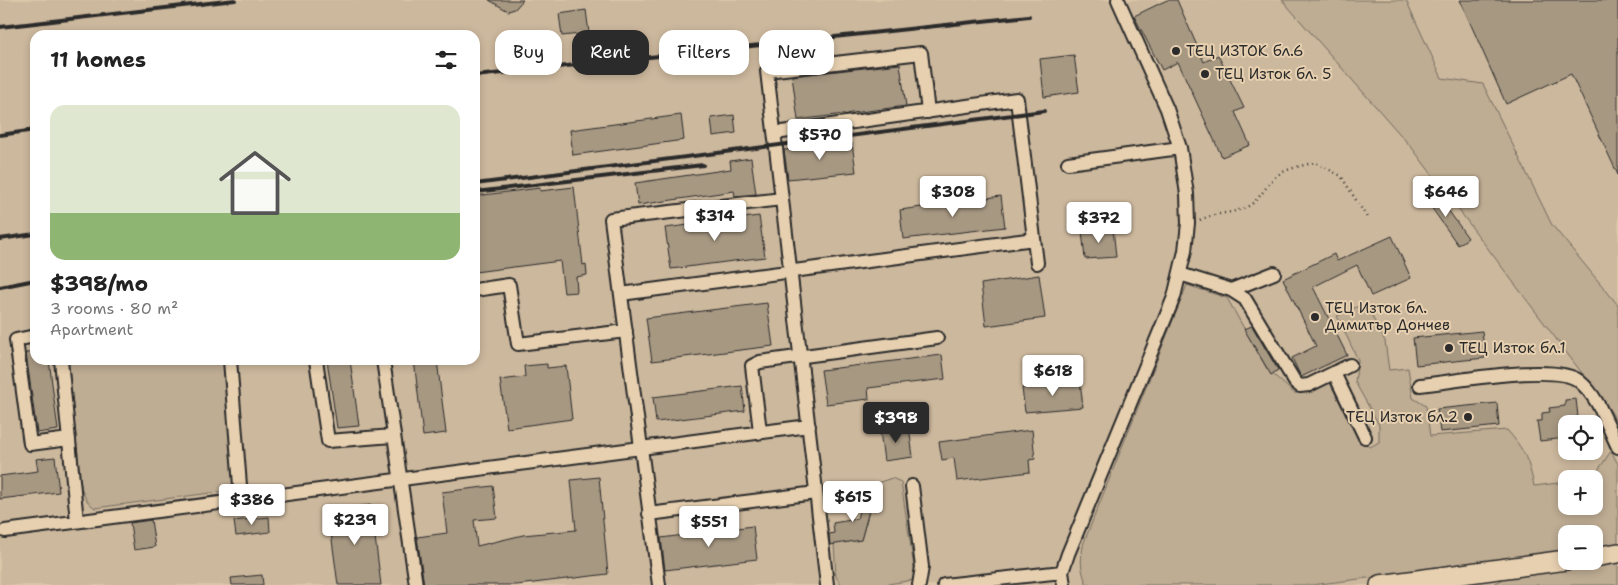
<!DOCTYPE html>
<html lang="en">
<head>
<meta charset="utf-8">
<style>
	body { margin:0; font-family:"Shantell Sans",sans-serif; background:#f6f6f6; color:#222; height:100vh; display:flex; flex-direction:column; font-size:19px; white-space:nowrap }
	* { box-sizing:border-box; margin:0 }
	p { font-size:16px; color:#767676 }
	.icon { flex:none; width:28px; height:28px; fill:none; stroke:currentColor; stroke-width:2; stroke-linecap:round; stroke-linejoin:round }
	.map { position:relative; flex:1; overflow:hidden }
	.details { position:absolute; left:30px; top:30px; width:450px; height:335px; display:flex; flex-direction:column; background:#fff; border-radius:15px; box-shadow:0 2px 8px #0003 }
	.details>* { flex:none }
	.top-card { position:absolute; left:495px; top:30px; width:475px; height:45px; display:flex; gap:10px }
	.controls { position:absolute; left:1558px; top:415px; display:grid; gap:10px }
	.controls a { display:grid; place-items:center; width:45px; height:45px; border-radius:10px; background:#fff; box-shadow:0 2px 8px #0003; font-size:25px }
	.price { position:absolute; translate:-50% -42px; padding:0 11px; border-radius:5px; background:#fff; color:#222; font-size:16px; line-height:32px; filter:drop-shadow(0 1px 2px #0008) }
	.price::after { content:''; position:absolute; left:50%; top:30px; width:15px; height:11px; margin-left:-8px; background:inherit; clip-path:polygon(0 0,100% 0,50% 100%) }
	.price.active { background:#2b2b2b; color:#fff }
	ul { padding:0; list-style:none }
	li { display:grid; align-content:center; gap:10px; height:265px; padding:0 20px }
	li span { display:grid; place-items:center; height:155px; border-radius:15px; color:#555 }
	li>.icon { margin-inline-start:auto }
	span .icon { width:90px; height:90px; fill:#fffc; stroke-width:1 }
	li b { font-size:21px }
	h2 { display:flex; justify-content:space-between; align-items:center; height:60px; padding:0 20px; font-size:21px }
	.pill { padding:0 18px; border-radius:15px; background:#fff; box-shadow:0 2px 8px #0003; font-size:18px; line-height:45px }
	.pill.active { background:#2b2b2b; color:#fff }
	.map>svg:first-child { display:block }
</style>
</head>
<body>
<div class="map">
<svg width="1618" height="585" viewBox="0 0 1618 585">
	<rect width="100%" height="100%" fill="#dcc6a8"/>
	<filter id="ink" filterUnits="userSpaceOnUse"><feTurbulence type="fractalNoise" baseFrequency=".02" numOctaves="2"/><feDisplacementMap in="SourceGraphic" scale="10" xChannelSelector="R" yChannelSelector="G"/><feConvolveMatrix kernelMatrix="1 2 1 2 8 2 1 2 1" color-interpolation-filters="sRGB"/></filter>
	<g filter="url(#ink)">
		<!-- built -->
		<path fill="#ccb89d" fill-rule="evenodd" d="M0 0H1618V585H0ZM35 35H475V360H35ZM1566 424H1594V451H1566ZM1566 479H1594V506H1566ZM1566 534H1594V561H1566Z"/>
		<!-- green -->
		<path fill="#beac93" stroke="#746c5f" d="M1282 0H1406L1442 78 1483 84 1552 225 1618 305V426L1612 413 1412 148Z
			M1187 285 1227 298 1267 369 1294 393 1311 392 1330 383 1358 439 1370 447 1379 442V425L1355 382 1358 360 1337 316 1365 303 1385 341 1389 370 1408 368 1413 398 1426 406 1430 436 1507 430C1524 449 1529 461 1534 486L1566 482V506H1594V479H1592L1611 451 1618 464V546L1594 549V534H1566V553L1312 585H1087C1080 569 1080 559 1084 542Z
			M68 360H223L234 490 95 508C86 502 83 495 81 485Z
			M892 478 901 482 915 574 913 580 882 585H842L836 577 834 544 861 540 877 483Z
			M1618 561V585H1492L1513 574Z"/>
		<!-- building -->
		<path fill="#a79882" stroke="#2b2b2b" d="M489 0H523L515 9 508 11Z
			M1167 0H1177L1204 62 1218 55 1244 108 1235 112 1250 145 1222 157 1178 62 1162 70 1134 16Z
			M1460 0H1618V175L1571 74 1506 104Z
			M586 10 589 33 562 36 559 14Z
			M502 43a11 11 0 1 1 22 0a11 11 0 1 1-22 0Z
			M1074 55 1079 92 1044 97 1040 59Z
			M900 64 906 106 798 120 792 76Z
			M681 115 684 140 573 155 570 130Z
			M734 115 736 133 713 136 711 118Z
			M852 143 856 172 788 179 784 150Z
			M751 158 756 194 735 196 734 191 638 205 635 183 731 169 730 161Z
			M574 187 583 265 586 264 587 275 576 277 577 292 564 293 560 261 475 272V196L540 188V191Z
			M1434 190 1468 238 1458 245 1424 197Z
			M1001 196 1005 227 903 239 900 210Z
			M759 216 765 257 671 269 665 228Z
			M1113 228 1116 257 1085 259 1082 231Z
			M1392 236 1411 278 1371 296 1357 265 1313 287 1347 355 1301 377 1292 358 1316 346 1283 279 1334 254 1337 261Z
			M1039 275 1045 318 986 326 981 284Z
			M767 303 773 346 652 361 646 318Z
			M1252 326 1278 370 1271 375 1244 329Z
			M1482 331 1485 358 1416 365 1413 338Z
			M35 352V360H49L58 430 37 433 26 353Z
			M942 355 945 379 868 388 869 399 826 404 821 370Z
			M327 360H350L359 426 337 428Z
			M414 360H437L446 433 423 436Z
			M547 364V368L566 366 572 419 507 428 500 380 525 377 524 366Z
			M1080 381 1083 407 1025 412 1022 388Z
			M742 386 745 411 656 422 653 397Z
			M1576 399 1578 417H1575L1576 424H1566V438L1540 441 1537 421H1542V413L1550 412 1549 408 1565 406V400Z
			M1497 403 1499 426 1440 432 1437 409Z
			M909 427 913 457 884 461 880 431Z
			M1032 430 1035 459 1029 460 1030 472 957 481 954 458 942 460 939 442Z
			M55 457 59 492 0 499V476L38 471 36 459Z
			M599 477 608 574 517 585H424L417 537 447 533 442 492 493 486 497 518 474 520 477 546 523 535 576 530 571 480Z
			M865 487 875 489 861 540 830 545 829 534 834 533 833 523 857 519Z
			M371 505 381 585H338L328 510Z
			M269 517 270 532 236 536 234 521Z
			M151 520 155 547 134 550 130 523Z
			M753 526 757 559 665 570 661 538Z
			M262 575 263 585H232L231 578Z"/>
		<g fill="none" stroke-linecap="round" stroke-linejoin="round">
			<defs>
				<path id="minor" d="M775 133 1017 99 1037 263
					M1068 163 1180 148
					M1180 274 1231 290 1245 299 1295 382 1300 386 1309 385 1350 365
					M475 290 509 285 518 344 626 331
					M1231 290 1274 273
					M621 294 1034 239
					M35 336 16 340 30 444 69 439
					M61 360 77 521
					M230 360 241 498
					M316 360 328 441 393 436
					M383 360 416 585
					M1334 373 1365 437
					M1420 385C1452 382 1557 362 1579 381 1599 397 1607 425 1618 447
					M760 431 752 366 760 362 937 338
					M912 486 922 567 919 585
					M649 514 816 493
					M5 531 809 426
					M659 585 611 219 782 199
					M827 585 767 71 921 53 928 112
					M944 585 1062 572
					M1064 585 1062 572 1068 554 1174 297 1185 251 1188 223 1187 194 1180 148 1167 109 1118 0"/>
				<path id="highway" d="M1594 557 1618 553
					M1380 585 1566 560"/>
			</defs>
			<!-- minor casing -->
			<use href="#minor" stroke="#2b2b2b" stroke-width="16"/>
			<!-- highway casing -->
			<use href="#highway" stroke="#2b2b2b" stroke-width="22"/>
			<!-- path -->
			<path stroke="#2b2b2b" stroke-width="2.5" stroke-dasharray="1 4" stroke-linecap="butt" d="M1200 220C1214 213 1228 214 1242 209 1258 204 1264 188 1275 177 1286 168 1303 166 1315 162L1341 176 1368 219"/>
			<!-- minor -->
			<use href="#minor" stroke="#e7d0b0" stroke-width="12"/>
			<!-- highway -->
			<use href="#highway" stroke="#e7d0b0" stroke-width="19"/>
			<!-- rail -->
			<path stroke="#2b2b2b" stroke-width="4" d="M0 27 235 0
				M475 76 1029 16
				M0 135 35 130
				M475 184 1044 111
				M475 192 703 165
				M0 239 35 234
				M0 287 35 280"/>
		</g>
	</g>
	<!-- markers -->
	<g fill="#2b2b2b" stroke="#e7d0b0" stroke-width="2">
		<circle cx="1176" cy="51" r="5"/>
		<circle cx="1205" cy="74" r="5"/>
		<circle cx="1315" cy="317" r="5"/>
		<circle cx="1449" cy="348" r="5"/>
		<circle cx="1468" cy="417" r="5"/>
	</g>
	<g text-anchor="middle" stroke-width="4" stroke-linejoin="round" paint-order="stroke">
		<!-- poi labels -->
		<g font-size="15" fill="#2b2b2b" stroke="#e7d0b0" text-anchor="start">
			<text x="1186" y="56">ТЕЦ ИЗТОК бл.6</text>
			<text x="1215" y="79">ТЕЦ Изток бл. 5</text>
			<text x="1325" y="313">ТЕЦ Изток бл.<tspan x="1325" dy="17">Димитър Дончев</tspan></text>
			<text x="1459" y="353">ТЕЦ Изток бл.1</text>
			<text x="1458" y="422" text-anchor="end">ТЕЦ Изток бл.2</text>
		</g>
	</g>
</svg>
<div class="controls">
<a><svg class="icon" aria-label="locate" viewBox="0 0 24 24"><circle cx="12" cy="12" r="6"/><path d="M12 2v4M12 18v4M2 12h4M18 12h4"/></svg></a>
<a>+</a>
<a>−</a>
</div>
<b class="price" style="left:820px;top:161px">$570</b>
<b class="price" style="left:953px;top:218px">$308</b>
<b class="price" style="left:1446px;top:218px">$646</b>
<b class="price" style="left:715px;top:242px">$314</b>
<b class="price" style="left:1099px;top:244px">$372</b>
<b class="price" style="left:1053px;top:397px">$618</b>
<b class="price active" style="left:896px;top:444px">$398</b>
<b class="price" style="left:853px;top:523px">$615</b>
<b class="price" style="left:252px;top:526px">$386</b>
<b class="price" style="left:355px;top:546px">$239</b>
<b class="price" style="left:709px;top:548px">$551</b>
<div class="top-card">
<a class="pill">Buy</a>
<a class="pill active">Rent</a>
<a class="pill">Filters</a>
<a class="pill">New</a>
</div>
<section class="details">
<h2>11 homes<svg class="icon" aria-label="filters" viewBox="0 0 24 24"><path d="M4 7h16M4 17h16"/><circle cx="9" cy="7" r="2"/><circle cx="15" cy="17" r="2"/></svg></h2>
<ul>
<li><span style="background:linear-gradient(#dfe7d0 70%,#8fb573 0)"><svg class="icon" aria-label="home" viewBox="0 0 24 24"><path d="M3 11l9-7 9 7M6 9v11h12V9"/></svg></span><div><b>$398/mo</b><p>3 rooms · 80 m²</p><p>Apartment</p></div></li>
</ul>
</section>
</div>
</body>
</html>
